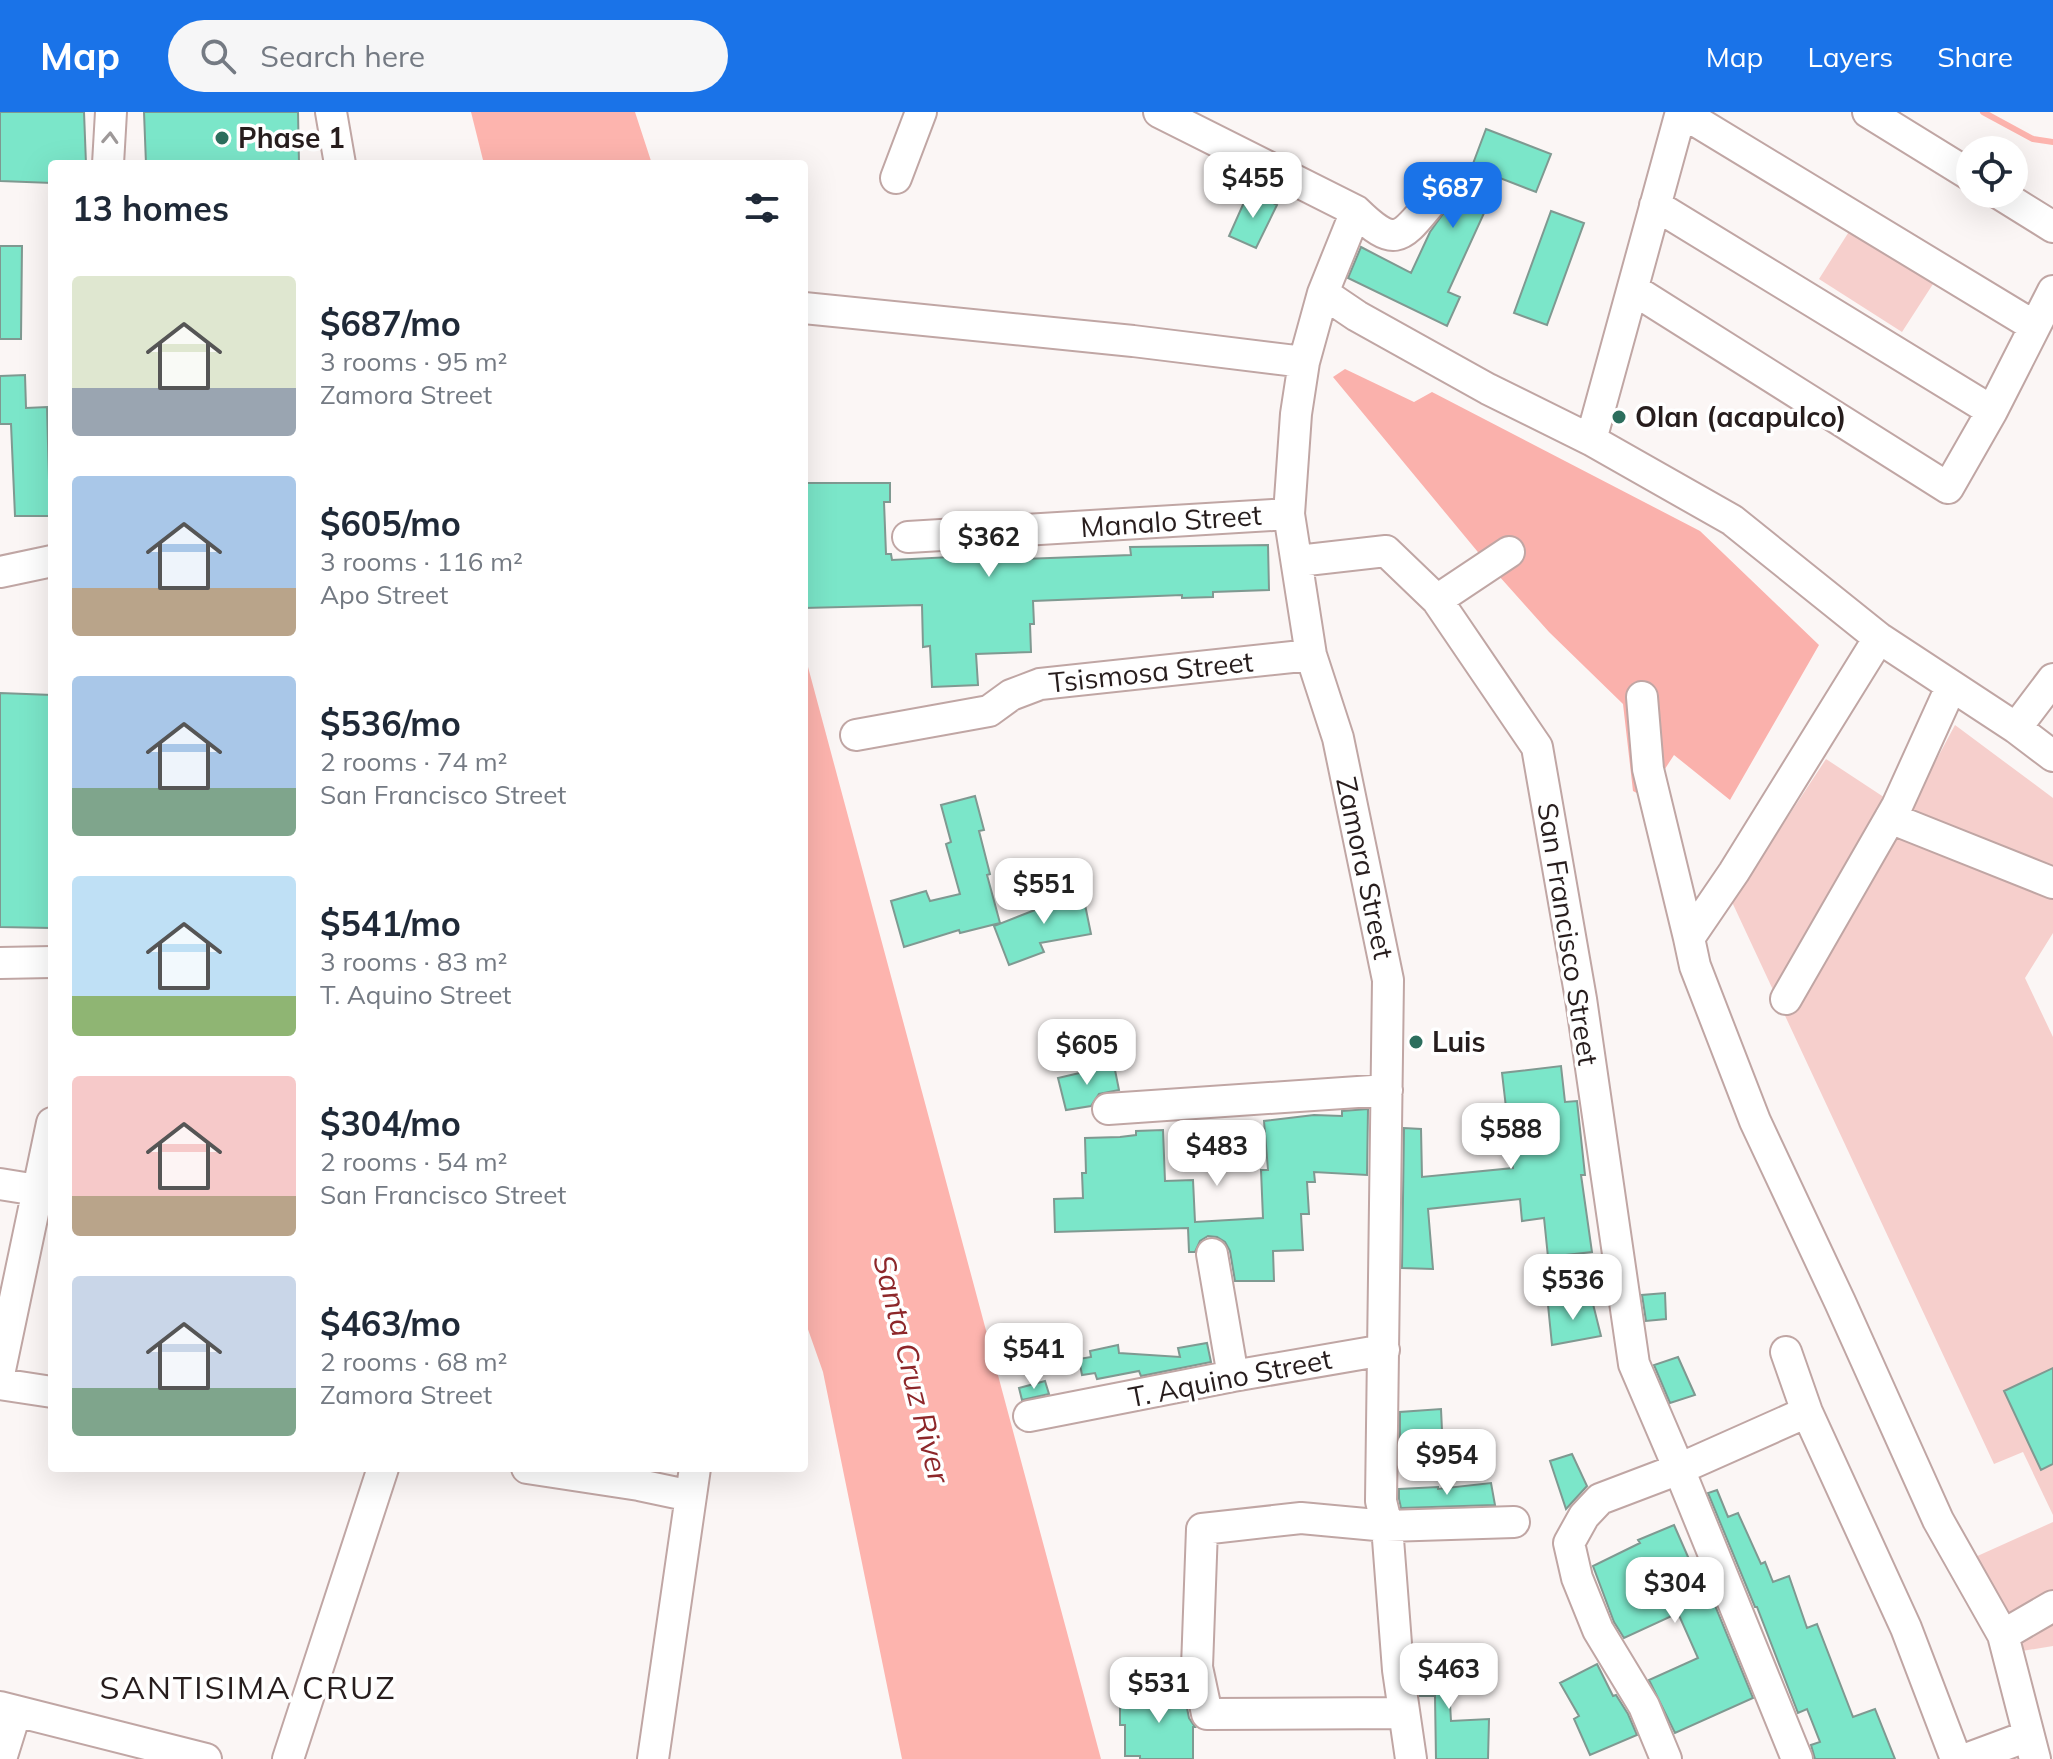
<!DOCTYPE html>
<html lang="en">
<head>
<meta charset="utf-8">
<style>
	body { margin:0; font-family:Mulish,sans-serif; background:#f6f6f7; color:#1f2937; height:100vh; display:flex; flex-direction:column; font-size:30px; white-space:nowrap }
	* { box-sizing:border-box; margin:0 }
	p { font-size:26px; color:#747a83 }
	.icon { flex:none; width:44px; height:44px; fill:none; stroke:currentColor; stroke-width:2; stroke-linecap:round; stroke-linejoin:round }
	.map { position:relative; flex:1; overflow:hidden }
	.drawer { position:absolute; left:48px; top:48px; width:760px; height:1312px; display:flex; flex-direction:column; background:#fff; border-radius:8px; box-shadow:0 8px 32px #0002 }
	.drawer>* { flex:none }
	.tools { position:absolute; left:1956px; top:24px; display:grid; gap:16px }
	.tools a { display:grid; place-items:center; width:72px; height:72px; border-radius:50%; background:#fff; box-shadow:0 8px 32px #0002; font-size:40px }
	.price { position:absolute; translate:-50% -68px; padding:0 18px; border-radius:16px; background:#fff; color:#222; font-size:26px; line-height:52px; filter:drop-shadow(0 2px 4px #0008) }
	.price::after { content:''; position:absolute; left:50%; top:48px; width:24px; height:18px; margin-left:-12px; background:inherit; clip-path:polygon(0 0,100% 0,50% 100%) }
	.price.on { background:#1a73e8; color:#fff }
	ul { padding:0; list-style:none }
	li { display:flex; align-items:center; gap:24px; height:200px; padding:0 24px }
	li span { display:grid; place-items:center; flex:none; width:224px; height:160px; border-radius:8px; color:#555 }
	li>.icon { margin-inline-start:auto }
	span .icon { width:96px; height:96px; fill:#fffc; stroke-width:1 }
	li b { font-size:34px }
	h2 { display:flex; justify-content:space-between; align-items:center; height:96px; padding:0 24px; font-size:34px }
	header { display:flex; align-items:center; gap:48px; box-sizing:border-box; height:112px; padding:0 40px; background:#1a73e8; color:#fff }
	header strong { font-size:38px }
	nav { display:flex; gap:44px; margin-inline-start:auto; font-size:28px }
	.search { width:560px; height:72px; background:#f6f6f7; display:flex; align-items:center; gap:20px; box-sizing:border-box; padding:0 28px; border-radius:44px; color:#747a83; font-size:30px }
	.map>svg:first-child { display:block }
</style>
</head>
<body>
<header>
<strong>Map</strong>
<div class="search"><svg class="icon" aria-label="search" viewBox="0 0 24 24"><circle cx="10" cy="10" r="6"/><path d="M15 15l6 6"/></svg>Search here</div>
<nav><a>Map</a><a>Layers</a><a>Share</a></nav>
</header>
<div class="map">
<svg width="2053" height="1647" viewBox="0 0 2053 1647">
	<rect width="100%" height="100%" fill="#fbf6f5"/>
	<!-- green -->
	<path fill="#f6cfcc" d="M1850 118 1933 172 1902 220 1819 167Z
		M1955 613 2053 686V821L2025 866 2053 925V1403L2023 1340 1994 1352 1732 790 1826 647 1908 701Z
		M2053 1410V1534L2022 1539 1973 1446Z"/>
	<!-- forest -->
	<path fill="#fab1ac" d="M1345 257 1414 290 1432 280 1700 419 1819 533 1730 688 1674 643 1646 686 1633 679 1623 592 1549 520 1482 445 1333 265Z"/>
	<!-- water -->
	<path fill="#fdb4ae" d="M471 0H635L652 52H484Z
		M804 540 1101 1647H902L823 1260 804 1206Z"/>
	<g fill="none" stroke-linecap="round" stroke-linejoin="round">
		<!-- stream -->
		<path stroke="#fdb4ae" stroke-width="6" d="M1983 0 2033 27 2053 30"/>
	</g>
	<!-- building -->
	<path fill="#7be6c9" stroke="#7f9991" stroke-width="2" d="M0 0H84L86 52H52V71L0 69Z
		M144 0H298L299 52H146Z
		M1486 17 1551 42 1536 80 1500 66 1448 180 1460 185 1447 214 1348 166 1361 135 1411 161 1430 120 1450 92 1448 79 1453 68 1465 73Z
		M1249 79 1277 93 1256 136 1229 124Z
		M1551 99 1584 111 1547 213 1514 201Z
		M0 134H22L21 227H0Z
		M25 263 26 296 47 295 50 404H15L11 312H0V264Z
		M804 371H890V390H884L886 442H891L892 448 971 444 972 449 1131 443 1130 435 1268 433 1269 478 1213 480V485L1182 486V483L1033 489 1034 512H1030L1031 540 976 542 978 573 932 575 930 534 923 535 922 493 804 496Z
		M0 581 52 583 50 816 0 815Z
		M975 684 984 718 979 719 990 762 987 763 1000 811 960 821 959 818 904 835 891 789 926 779 930 789 960 782 946 732 951 730 941 693Z
		M1082 778 1091 822 1040 831 1044 840 1009 853 994 814 1040 796 1039 786Z
		M1114 953 1119 978 1099 982 1091 994 1066 998 1058 966Z
		M1561 954 1565 990 1577 989 1585 1063H1581L1592 1140 1548 1145 1544 1106 1522 1109 1520 1087 1428 1097 1433 1157 1402 1156 1404 1016 1421 1017 1422 1065 1513 1056 1502 961Z
		M1368 997 1367 1063 1314 1060 1315 1070H1307L1309 1102H1301L1303 1138 1273 1139 1274 1169H1235L1230 1139 1225 1130 1217 1125 1208 1124 1200 1129 1195 1140H1189L1188 1116 1055 1120 1054 1087 1083 1086 1082 1061H1086L1085 1026 1120 1025 1136 1023V1019L1163 1018 1165 1069 1193 1068 1195 1110 1263 1106 1261 1058H1268L1264 1009 1314 1003 1342 1004V999Z
		M1665 1181 1666 1207 1646 1209 1642 1183Z
		M1592 1188 1601 1224 1552 1233 1548 1193Z
		M1207 1231 1211 1250 1141 1264 1139 1259 1097 1267 1095 1261 1082 1263 1079 1247 1091 1245 1090 1239 1118 1233 1119 1241 1180 1245 1178 1236Z
		M1678 1245 1695 1283 1670 1291 1654 1253Z
		M2053 1256V1352L2041 1358 2004 1279Z
		M1045 1269 1049 1282 1022 1288 1019 1276Z
		M1441 1297 1443 1340 1400 1342V1300Z
		M1572 1342 1587 1374 1566 1397 1550 1349Z
		M1491 1371 1495 1393 1401 1396 1399 1387V1377L1438 1375V1377Z
		M1717 1378 1728 1405 1738 1401 1761 1452 1765 1450 1773 1470 1789 1464 1807 1516 1817 1512 1853 1605 1875 1597 1895 1647H1815L1811 1633 1820 1630 1807 1597 1798 1601 1757 1495H1755L1708 1381Z
		M1674 1413 1692 1454 1698 1452 1753 1586 1675 1621 1649 1568 1698 1546 1678 1501 1624 1526 1614 1510 1593 1454 1640 1431 1638 1428Z
		M1414 1535 1447 1540 1451 1609 1489 1607 1488 1647H1436L1435 1584H1420Z
		M1597 1552 1613 1584 1616 1583 1628 1602 1637 1623 1590 1643 1574 1607 1579 1604 1560 1571Z
		M1166 1561H1180L1189 1606 1195 1615H1193V1647H1140V1644H1125V1613H1120V1590H1166Z"/>
	<g fill="none" stroke-linecap="round" stroke-linejoin="round">
		<defs>
			<path id="minor" d="M331 0 340 52
				M1159 0 1356 99C1396 138 1401 126 1433 88
				M1681 0 2034 214
				M1868 0 1970 63
				M108 52 111 0
				M896 66 921 0
				M2000 82 2053 115
				M1655 93 1992 299
				M1356 99 1323 181 1304 250 1296 302 1289 402 1311 543 1338 626 1388 868 1381 1389 1387 1414 1398 1558 1411 1647
				M1634 178 1948 376 1992 299 2053 179
				M1323 181 1357 204 1488 277 1591 328 1732 408 1879 526 2016 616 2053 644
				M804 196 1133 229 1304 250
				M1591 328 1681 0
				M908 425 1289 402
				M1298 449 1386 439 1437 488 1537 635 1581 887 1634 1252 1679 1357 1797 1647
				M0 460 52 449
				M1437 488 1509 440
				M1879 526 1734 760 1689 826 1695 854 1755 1009 1840 1190 1938 1408 2003 1523 2035 1647
				M1642 585 1648 657 1689 826
				M2016 616 2053 567
				M856 623 989 599 1011 583 1040 572 1311 543
				M1890 706 2053 771
				M0 851 52 850
				M1786 887 1897 694 1951 575
				M1108 997 1387 978
				M0 1072 37 1078
				M1212 1142 1233 1264
				M1786 1240 1807 1300
				M0 1258 52 1011
				M0 1272 52 1280
				M1029 1304 1233 1264 1384 1238
				M527 1356 639 1373 691 1384
				M2003 1523 2053 1494
				M0 1595 206 1647
				M1404 1601 1207 1602 1197 1555 1202 1417 1301 1406 1387 1414 1514 1410
				M1 1647 16 1599
				M288 1647 383 1356
				M653 1647 695 1356
				M1666 1647 1644 1594 1598 1518 1577 1466 1569 1431 1584 1404 1600 1387 1679 1357 1807 1300 1906 1516 1956 1647
				M1966 1647 2028 1624"/>
		</defs>
		<!-- minor casing -->
		<use href="#minor" stroke="#c0a6a4" stroke-width="34"/>
		<!-- minor -->
		<use href="#minor" stroke="#fff" stroke-width="30"/>
	</g>
	<!-- one-way arrows -->
	<defs><path id="oneway-chevron" d="M-2-3.5L2.5 0L-2 3.5" fill="none" stroke-width="1.6" stroke-linecap="round" stroke-linejoin="round" transform="scale(2)"/></defs>
	<use stroke="#9e9999" href="#oneway-chevron" transform="translate(110 26) rotate(-87)"/>
	<!-- markers -->
	<g fill="#2c6e5d" stroke="#fff" stroke-width="3">
		<circle cx="222" cy="26" r="8"/>
		<circle cx="1619" cy="305" r="8"/>
		<circle cx="1416" cy="930" r="8"/>
	</g>
	<g text-anchor="middle" stroke-width="7" stroke-linejoin="round" paint-order="stroke">
		<!-- poi labels -->
		<g font-size="28" font-weight="bold" fill="#271d1d" stroke="#fff" text-anchor="start">
			<text x="238" y="36">Phase 1</text>
			<text x="1635" y="315">Olan (acapulco)</text>
			<text x="1432" y="940">Luis</text>
		</g>
		<!-- street labels -->
		<g font-size="28" fill="#271d1d" stroke="#fff">
			<text transform="translate(1171 409) rotate(-4)" y="10">Manalo Street</text>
			<text transform="translate(1151 560) rotate(-6)" y="10">Tsismosa Street</text>
			<text transform="translate(1365 756) rotate(78)" y="10">Zamora Street</text>
			<text transform="translate(1568 822) rotate(81)" y="10">San Francisco Street</text>
			<text transform="translate(1230 1266) rotate(-11)" y="10">T. Aquino Street</text>
		</g>
		<!-- water labels -->
		<g font-size="30" font-style="italic" fill="#8d272a" stroke="#fff">
			<text transform="translate(911 1257) rotate(76)" y="10">Santa Cruz River</text>
		</g>
		<!-- quarter labels -->
		<g font-size="32" letter-spacing="2" fill="#271d1d" stroke="#fff">
			<text x="248" y="1587">SANTISIMA CRUZ</text>
		</g>
	</g>
</svg>
<div class="tools">
<a><svg class="icon" aria-label="locate" viewBox="0 0 24 24"><circle cx="12" cy="12" r="6"/><path d="M12 2v4M12 18v4M2 12h4M18 12h4"/></svg></a>
</div>
<b class="price" style="left:1253px;top:108px">$455</b>
<b class="price on" style="left:1453px;top:118px">$687</b>
<b class="price" style="left:989px;top:467px">$362</b>
<b class="price" style="left:1044px;top:814px">$551</b>
<b class="price" style="left:1087px;top:975px">$605</b>
<b class="price" style="left:1511px;top:1059px">$588</b>
<b class="price" style="left:1217px;top:1076px">$483</b>
<b class="price" style="left:1573px;top:1210px">$536</b>
<b class="price" style="left:1034px;top:1279px">$541</b>
<b class="price" style="left:1447px;top:1385px">$954</b>
<b class="price" style="left:1675px;top:1513px">$304</b>
<b class="price" style="left:1449px;top:1599px">$463</b>
<b class="price" style="left:1159px;top:1613px">$531</b>
<section class="drawer">
<h2>13 homes<svg class="icon" aria-label="filters" viewBox="0 0 24 24"><path d="M4 7h16M4 17h16"/><circle cx="9" cy="7" r="2"/><circle cx="15" cy="17" r="2"/></svg></h2>
<ul>
<li><span style="background:linear-gradient(#dfe7d0 70%,#9aa5b1 0)"><svg class="icon" aria-label="home" viewBox="0 0 24 24"><path d="M3 11l9-7 9 7M6 9v11h12V9"/></svg></span><div><b>$687/mo</b><p>3 rooms · 95 m²</p><p>Zamora Street</p></div></li>
<li><span style="background:linear-gradient(#a9c7e8 70%,#b9a48a 0)"><svg class="icon" aria-label="home" viewBox="0 0 24 24"><path d="M3 11l9-7 9 7M6 9v11h12V9"/></svg></span><div><b>$605/mo</b><p>3 rooms · 116 m²</p><p>Apo Street</p></div></li>
<li><span style="background:linear-gradient(#a9c7e8 70%,#7fa58c 0)"><svg class="icon" aria-label="home" viewBox="0 0 24 24"><path d="M3 11l9-7 9 7M6 9v11h12V9"/></svg></span><div><b>$536/mo</b><p>2 rooms · 74 m²</p><p>San Francisco Street</p></div></li>
<li><span style="background:linear-gradient(#bfe0f5 75%,#8fb573 0)"><svg class="icon" aria-label="home" viewBox="0 0 24 24"><path d="M3 11l9-7 9 7M6 9v11h12V9"/></svg></span><div><b>$541/mo</b><p>3 rooms · 83 m²</p><p>T. Aquino Street</p></div></li>
<li><span style="background:linear-gradient(#f6c9c9 75%,#b9a48a 0)"><svg class="icon" aria-label="home" viewBox="0 0 24 24"><path d="M3 11l9-7 9 7M6 9v11h12V9"/></svg></span><div><b>$304/mo</b><p>2 rooms · 54 m²</p><p>San Francisco Street</p></div></li>
<li><span style="background:linear-gradient(#c9d6e8 70%,#7fa58c 0)"><svg class="icon" aria-label="home" viewBox="0 0 24 24"><path d="M3 11l9-7 9 7M6 9v11h12V9"/></svg></span><div><b>$463/mo</b><p>2 rooms · 68 m²</p><p>Zamora Street</p></div></li>
</ul>
</section>
</div>
</body>
</html>
